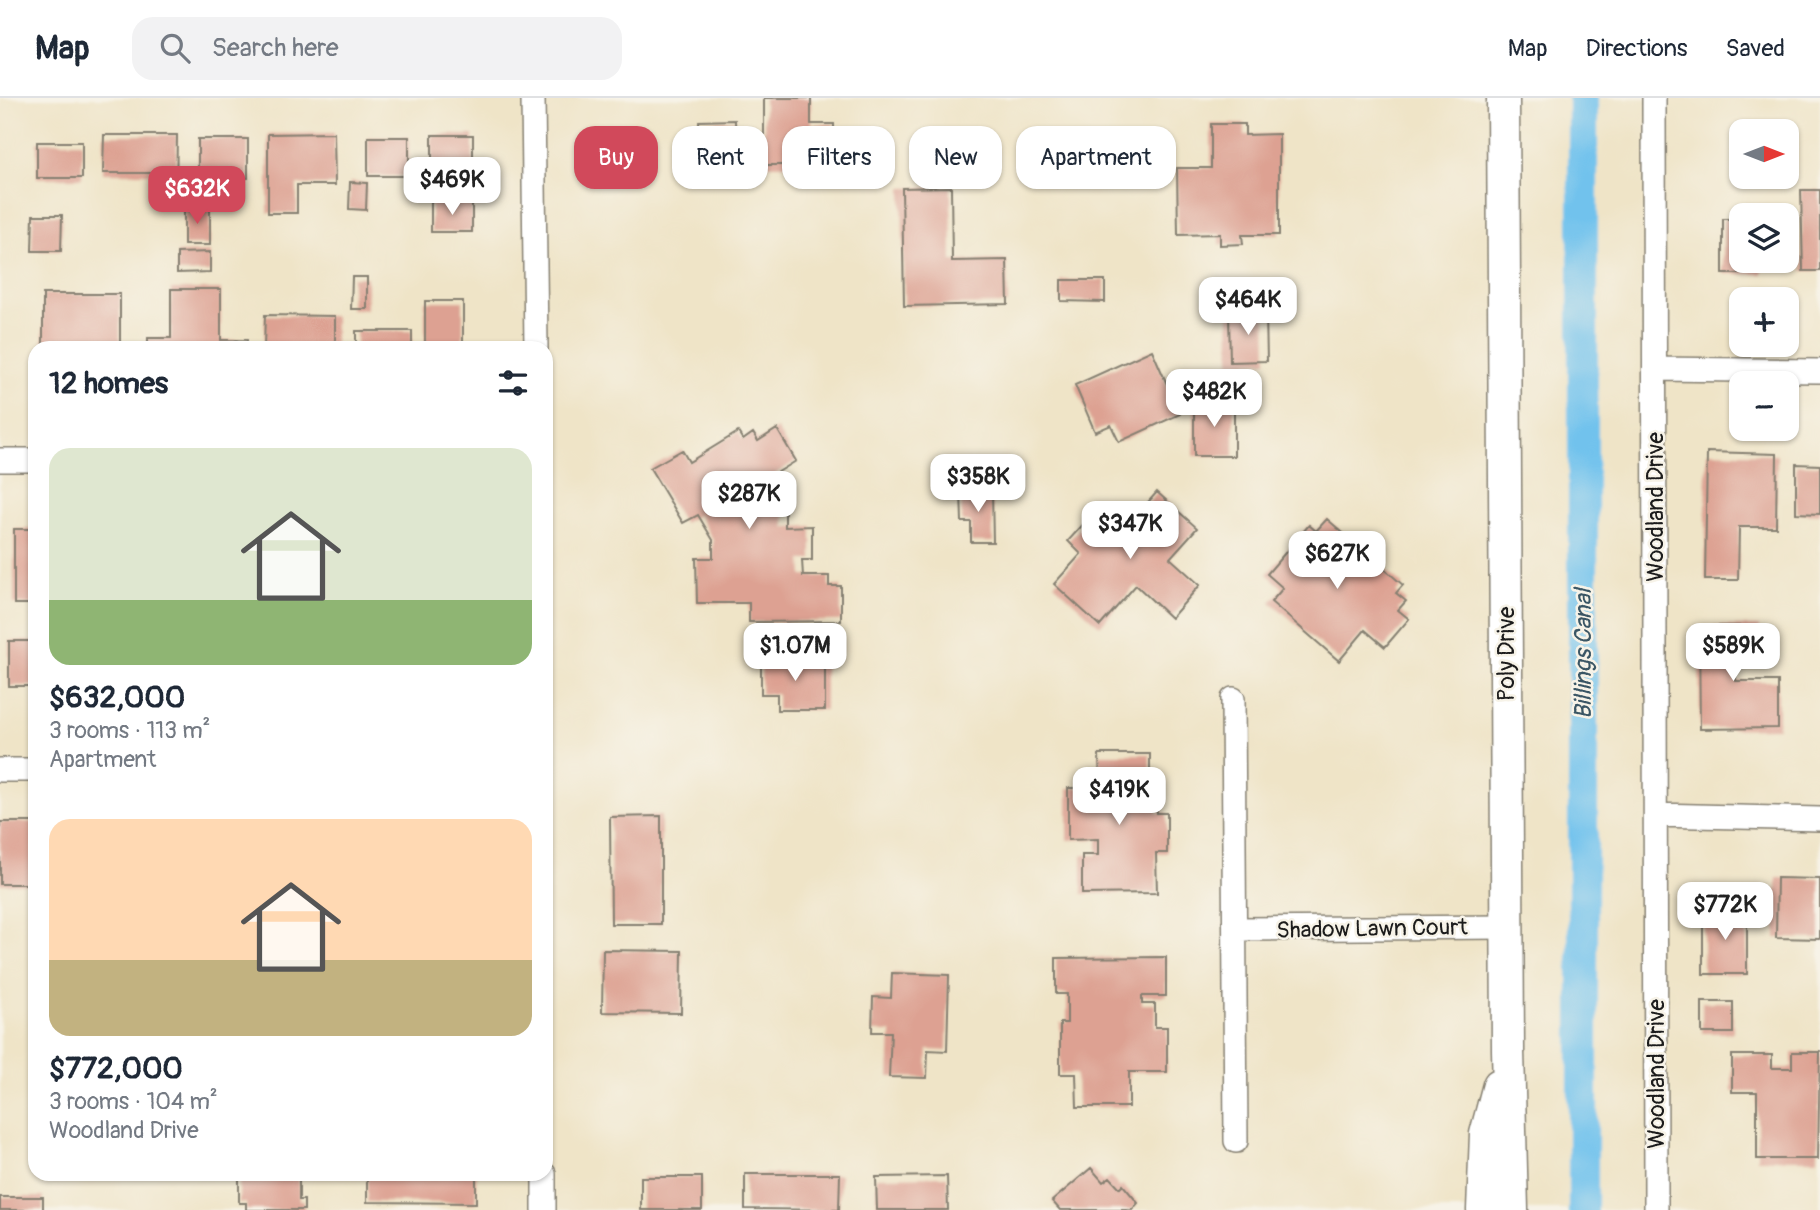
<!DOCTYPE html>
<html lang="en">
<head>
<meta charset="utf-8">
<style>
	body { margin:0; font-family:Pangolin,sans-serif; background:#f2f2f3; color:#1f2937; height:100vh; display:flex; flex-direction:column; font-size:26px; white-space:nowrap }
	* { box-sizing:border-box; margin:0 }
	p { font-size:23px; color:#747a83 }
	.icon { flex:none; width:38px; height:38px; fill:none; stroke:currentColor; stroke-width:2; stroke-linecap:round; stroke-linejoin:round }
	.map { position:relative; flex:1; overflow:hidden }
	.sheet { position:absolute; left:28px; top:243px; width:525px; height:840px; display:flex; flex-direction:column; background:#fff; border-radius:21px; box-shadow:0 2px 5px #0004 }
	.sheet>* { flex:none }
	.guide { position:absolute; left:574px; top:28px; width:665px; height:63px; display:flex; gap:14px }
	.needle { width:46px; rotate:90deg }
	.buttons { position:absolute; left:1729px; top:21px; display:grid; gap:14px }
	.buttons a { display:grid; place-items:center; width:70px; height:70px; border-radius:14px; background:#fff; box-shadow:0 2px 5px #0004; font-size:35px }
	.price { position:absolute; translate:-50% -60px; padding:0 16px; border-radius:14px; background:#fff; color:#222; font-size:23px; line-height:46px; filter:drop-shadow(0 2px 4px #0008) }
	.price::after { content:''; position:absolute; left:50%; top:42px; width:21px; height:16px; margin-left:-10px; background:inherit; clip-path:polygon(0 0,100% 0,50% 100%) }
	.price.active { background:#d1495b; color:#fff }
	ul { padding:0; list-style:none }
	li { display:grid; align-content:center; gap:14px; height:371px; padding:0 21px }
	li span { display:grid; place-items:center; height:217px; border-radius:21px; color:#555 }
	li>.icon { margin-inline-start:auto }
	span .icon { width:126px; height:126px; fill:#fffc; stroke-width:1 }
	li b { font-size:30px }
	h2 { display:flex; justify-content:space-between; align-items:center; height:84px; padding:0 21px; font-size:30px }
	.pill { padding:0 24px; border-radius:21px; background:#fff; box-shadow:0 2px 5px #0004; font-size:24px; line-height:63px }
	.pill.active { background:#d1495b; color:#fff }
	header { display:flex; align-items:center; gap:42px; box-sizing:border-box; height:98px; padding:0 35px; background:#fff; border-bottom:2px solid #e0e1e3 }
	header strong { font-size:33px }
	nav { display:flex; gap:38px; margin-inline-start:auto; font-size:24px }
	.search { width:490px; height:63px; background:#f2f2f3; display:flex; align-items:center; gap:18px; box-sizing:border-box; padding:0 24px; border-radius:21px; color:#747a83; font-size:26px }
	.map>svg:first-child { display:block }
</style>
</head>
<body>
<header>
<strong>Map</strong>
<div class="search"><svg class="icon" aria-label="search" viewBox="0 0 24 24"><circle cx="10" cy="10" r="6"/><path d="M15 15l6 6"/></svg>Search here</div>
<nav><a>Map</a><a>Directions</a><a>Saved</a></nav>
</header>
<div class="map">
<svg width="1820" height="1112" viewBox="0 0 1820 1112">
	<rect width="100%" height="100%" fill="#f7f3e8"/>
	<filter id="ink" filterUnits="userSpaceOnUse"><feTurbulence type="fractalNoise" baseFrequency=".0143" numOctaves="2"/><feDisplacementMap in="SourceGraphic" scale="14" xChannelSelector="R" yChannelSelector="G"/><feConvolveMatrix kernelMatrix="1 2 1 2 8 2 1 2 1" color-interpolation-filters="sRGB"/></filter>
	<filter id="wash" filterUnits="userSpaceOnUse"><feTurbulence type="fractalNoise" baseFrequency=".00686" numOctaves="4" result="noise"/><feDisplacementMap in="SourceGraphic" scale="28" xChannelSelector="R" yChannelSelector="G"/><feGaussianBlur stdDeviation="1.57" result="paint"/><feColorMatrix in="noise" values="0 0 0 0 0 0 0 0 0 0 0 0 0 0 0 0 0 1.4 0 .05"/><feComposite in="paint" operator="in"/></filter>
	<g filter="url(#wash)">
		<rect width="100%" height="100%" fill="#efe4c7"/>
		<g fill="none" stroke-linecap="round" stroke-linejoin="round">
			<!-- canal -->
			<path stroke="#71c2ed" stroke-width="30" d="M1583 0V1112"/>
		</g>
		<g id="blocks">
			<!-- building -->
			<path fill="#dda192" d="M764 0H811V26H834V58H799V67H764Z
				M735 22 736 63 700 64 699 23Z
				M1211 26H1245V37L1279 36V137H1242L1243 146 1220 147V136L1178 137 1177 70H1211Z
				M334 35 335 87H297V115H268V36Z
				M104 37H177L176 97 153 96V75H103Z
				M432 37H473V95H432Z
				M368 39H409V78H368Z
				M198 41H248V80H198Z
				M37 44H82V80H37Z
				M350 84 367 85 366 112 349 111Z
				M951 89 952 163 1007 162 1008 206 904 208 902 90Z
				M1801 92H1820V173H1803Z
				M431 103H472V134H431Z
				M184 110H210V147H184Z
				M33 117H62L61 153H32Z
				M1723 121H1741V163H1763V176H1723Z
				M210 154V174L177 175V155Z
				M352 179H367V211H351Z
				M1061 182H1105V204L1061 203Z
				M171 191H221V242H247V250H148V240H171Z
				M43 196H120V250H43Z
				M425 203H463V250H425Z
				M1229 215H1266L1267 263 1230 264Z
				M265 217 335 218V250H264Z
				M356 233H412V250H356Z
				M1152 252 1180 316 1119 344 1111 327 1095 334 1075 287Z
				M1194 303H1234V358H1194Z
				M777 331 796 363 775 376 785 393V429L812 428V462H802L803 478H829V488H841V523L749 524V505H697L696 460H713V442L698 417 683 425 650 370 682 352 689 364 738 334 743 342 753 335 758 343Z
				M1707 354 1777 356 1776 429H1739L1738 482H1705Z
				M1796 366 1820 367V416L1796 415Z
				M961 393H992L993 444H971V424H962Z
				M1157 394 1197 430 1170 460 1200 487 1171 520 1136 487 1100 528 1054 486 1081 456 1068 443 1089 420 1102 431 1122 408 1135 419Z
				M1327 421 1403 487 1396 495 1406 503 1398 512 1409 521 1385 549 1365 532 1339 563 1271 504 1283 490 1267 476 1309 427 1316 433Z
				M14 431H35V506H14Z
				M1699 528H1759V549H1736V583H1778V630L1700 631Z
				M9 543H35V588H9Z
				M761 560H825V612H777V596H761Z
				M1099 656H1150V704H1156L1157 715H1167V755H1156L1157 795 1082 796V757H1098V741L1068 742V690H1100Z
				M661 718V826H611L610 719Z
				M0 724H35L31 786H0Z
				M1777 780 1820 781V841L1776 840Z
				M1703 813H1747V876H1703Z
				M603 852 682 853 681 915 602 914Z
				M1166 859V898H1142V906H1155V929H1167V974H1129V1009H1077L1076 976H1060V925H1067V896H1056V860Z
				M892 875 949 877 947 953 928 952 927 980 889 979 891 934H872L873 899 891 900Z
				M1702 904H1733V935H1702Z
				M1792 954H1820L1818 1061H1757V994H1732V957H1772V970H1792Z
				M1091 1070 1103 1084 1110 1079 1120 1090 1123 1087 1138 1105 1132 1112H1060L1052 1103Z
				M239 1076H299V1102H304V1112H246V1105H239Z
				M367 1076H476V1105L367 1104Z
				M745 1076H840L839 1112 745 1111Z
				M947 1078 948 1112H877L876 1079Z
				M641 1079H702V1112H641Z
				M0 1099H43V1112H0Z"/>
		</g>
	</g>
	<g filter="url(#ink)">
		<use href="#blocks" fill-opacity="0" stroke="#868072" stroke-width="2"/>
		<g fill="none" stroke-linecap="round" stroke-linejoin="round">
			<defs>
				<path id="street" d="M533 0 536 250
					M1654 0 1656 1112
					M1655 271 1820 273
					M0 362H35
					M1233 601 1236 1043
					M0 672H35
					M1656 717 1820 721
					M1236 831 1508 829
					M544 1076V1112"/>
				<path id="secondary" d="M1503 0 1508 952 1512 1112
					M1483 1112 1486 1036 1499 987"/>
			</defs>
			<!-- street casing -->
			<use href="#street" stroke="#868072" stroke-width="26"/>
			<!-- secondary casing -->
			<use href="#secondary" stroke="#868072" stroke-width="35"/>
			<!-- street -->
			<use href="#street" stroke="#fff" stroke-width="23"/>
			<!-- secondary -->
			<use href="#secondary" stroke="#fff" stroke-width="32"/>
		</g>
	</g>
	<g text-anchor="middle" stroke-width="5" stroke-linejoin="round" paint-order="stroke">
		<!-- street labels -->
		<g font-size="23" fill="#1c1c1c" stroke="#f7f3e8">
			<text transform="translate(1655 409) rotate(-90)" y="8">Woodland Drive</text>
			<text transform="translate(1506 556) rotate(-90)" y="8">Poly Drive</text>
			<text transform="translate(1372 830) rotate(-1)" y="8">Shadow Lawn Court</text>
			<text transform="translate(1656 976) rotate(-90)" y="8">Woodland Drive</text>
		</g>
		<!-- water labels -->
		<g font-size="24" font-style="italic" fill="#3a5665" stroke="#f7f3e8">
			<text transform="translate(1583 556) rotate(-90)" y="8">Billings Canal</text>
		</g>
	</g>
</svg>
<div class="buttons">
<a><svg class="needle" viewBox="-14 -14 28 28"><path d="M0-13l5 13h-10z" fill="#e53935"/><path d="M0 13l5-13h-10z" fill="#747a83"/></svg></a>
<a><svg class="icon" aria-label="layers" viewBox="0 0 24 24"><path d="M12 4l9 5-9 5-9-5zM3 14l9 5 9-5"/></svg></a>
<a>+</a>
<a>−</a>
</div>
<b class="price" style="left:452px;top:119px">$469K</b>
<b class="price active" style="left:197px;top:128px">$632K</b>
<b class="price" style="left:1248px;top:239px">$464K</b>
<b class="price" style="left:1214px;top:331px">$482K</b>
<b class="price" style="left:978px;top:416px">$358K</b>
<b class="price" style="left:749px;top:433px">$287K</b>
<b class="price" style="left:1130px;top:463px">$347K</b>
<b class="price" style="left:1337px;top:493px">$627K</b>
<b class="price" style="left:795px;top:585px">$1.07M</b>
<b class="price" style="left:1733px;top:585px">$589K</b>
<b class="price" style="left:1119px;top:729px">$419K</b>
<b class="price" style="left:1725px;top:844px">$772K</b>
<div class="guide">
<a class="pill active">Buy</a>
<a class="pill">Rent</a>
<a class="pill">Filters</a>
<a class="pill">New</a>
<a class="pill">Apartment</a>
</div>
<section class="sheet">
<h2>12 homes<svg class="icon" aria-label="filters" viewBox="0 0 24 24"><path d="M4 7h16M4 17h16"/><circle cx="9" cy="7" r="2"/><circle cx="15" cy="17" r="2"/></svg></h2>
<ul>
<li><span style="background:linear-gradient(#dfe7d0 70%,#8fb573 0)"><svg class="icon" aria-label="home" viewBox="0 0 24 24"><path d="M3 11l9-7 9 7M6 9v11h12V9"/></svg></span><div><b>$632,000</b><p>3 rooms · 113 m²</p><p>Apartment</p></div></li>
<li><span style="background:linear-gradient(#ffd9b3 65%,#c2b280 0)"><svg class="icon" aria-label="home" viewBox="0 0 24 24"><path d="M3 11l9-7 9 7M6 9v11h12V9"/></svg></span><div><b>$772,000</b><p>3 rooms · 104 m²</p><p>Woodland Drive</p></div></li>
</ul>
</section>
</div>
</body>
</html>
